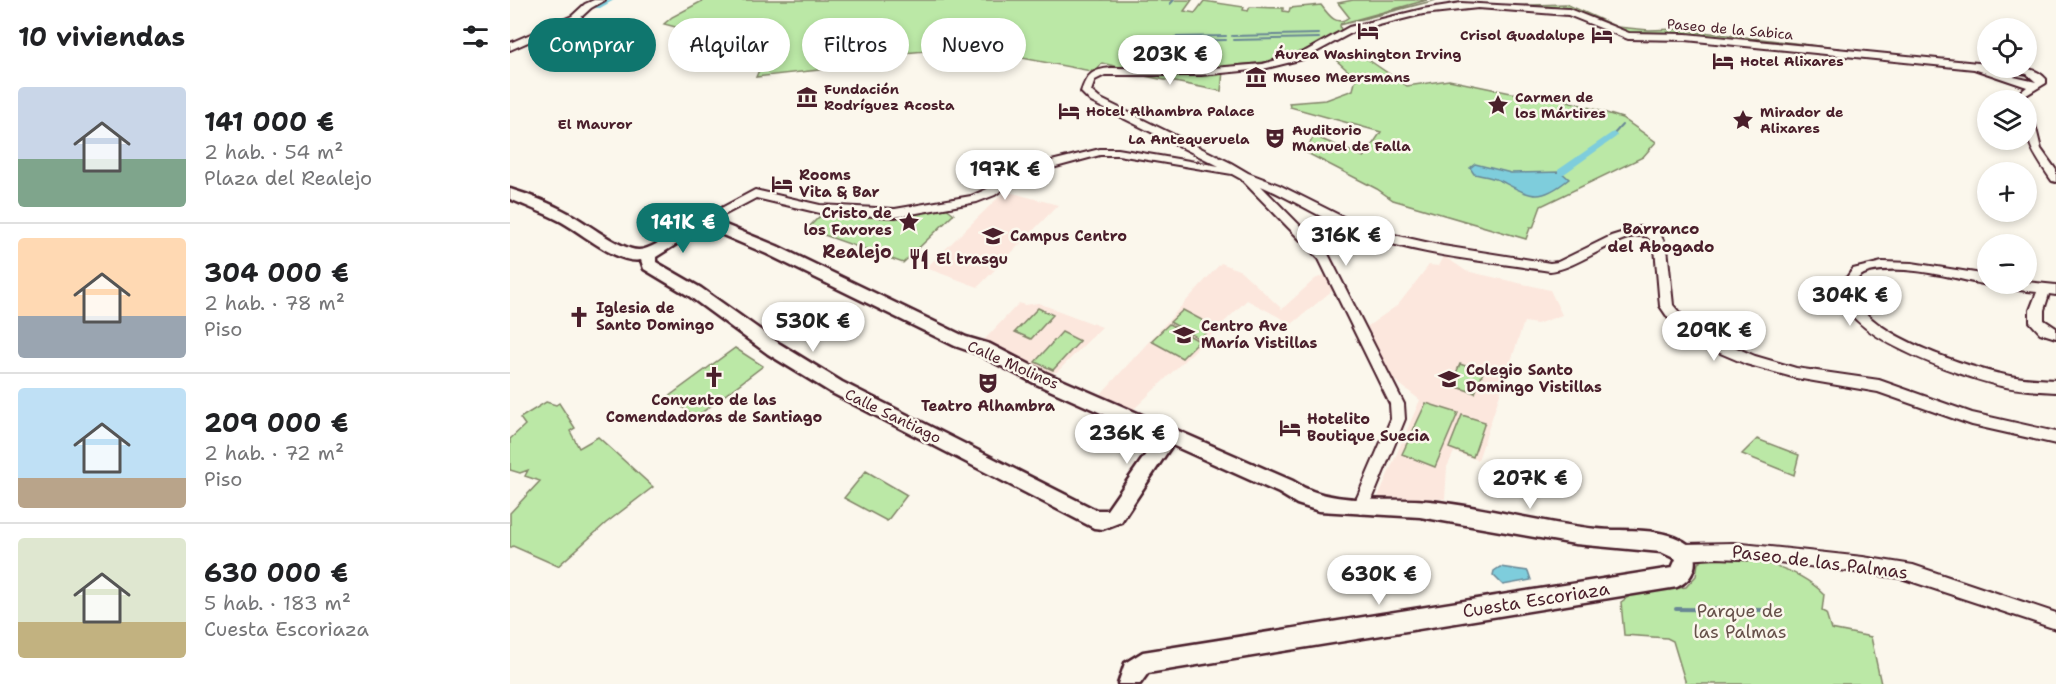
<!DOCTYPE html>
<html lang="es">
<head>
<meta charset="utf-8">
<style>
	body { margin:0; font-family:"Shantell Sans",sans-serif; background:#f2f2f2; color:#202124; height:100vh; display:flex; flex-direction:column; font-size:22px; white-space:nowrap }
	* { box-sizing:border-box; margin:0 }
	p { font-size:20px; color:#757577 }
	.icon { flex:none; width:33px; height:33px; fill:none; stroke:currentColor; stroke-width:2; stroke-linecap:round; stroke-linejoin:round }
	.map { position:relative; flex:1; overflow:hidden }
	.details { display:flex; flex-direction:column; background:#fff; width:510px }
	.details>* { flex:none }
	.hud { position:absolute; left:18px; top:18px; width:570px; height:54px; display:flex; gap:12px }
	.controls { position:absolute; left:1467px; top:18px; display:grid; gap:12px }
	.controls a { display:grid; place-items:center; width:60px; height:60px; border-radius:50%; background:#fff; box-shadow:0 3px 9px #0003; font-size:30px }
	.price { position:absolute; translate:-50% -51px; padding:0 14px; border-radius:21px; background:#fff; color:#222; font-size:20px; line-height:39px; filter:drop-shadow(0 2px 3px #0008) }
	.price::after { content:''; position:absolute; left:50%; top:36px; width:18px; height:14px; margin-left:-9px; background:inherit; clip-path:polygon(0 0,100% 0,50% 100%) }
	.price.active { background:#0f766e; color:#fff }
	ul { padding:0; list-style:none }
	li { display:flex; align-items:center; gap:18px; height:150px; padding:0 18px }
	li+li { border-top:2px solid #e0e0e0 }
	li span { display:grid; place-items:center; flex:none; width:168px; height:120px; border-radius:6px; color:#555 }
	li>.icon { margin-inline-start:auto }
	span .icon { width:72px; height:72px; fill:#fffc; stroke-width:1 }
	li b { font-size:26px }
	h2 { display:flex; justify-content:space-between; align-items:center; height:72px; padding:0 18px; font-size:26px }
	.tag { padding:0 21px; border-radius:27px; background:#fff; box-shadow:0 3px 9px #0003; font-size:21px; line-height:54px }
	.tag.active { background:#0f766e; color:#fff }
	main { display:flex; flex:1; min-height:0 }
	.map>svg:first-child { display:block }
</style>
</head>
<body>
<main>
<section class="details">
<h2>10 viviendas<svg class="icon" aria-label="filters" viewBox="0 0 24 24"><path d="M4 7h16M4 17h16"/><circle cx="9" cy="7" r="2"/><circle cx="15" cy="17" r="2"/></svg></h2>
<ul>
<li><span style="background:linear-gradient(#c9d6e8 60%,#7fa58c 0)"><svg class="icon" aria-label="home" viewBox="0 0 24 24"><path d="M3 11l9-7 9 7M6 9v11h12V9"/></svg></span><div><b>141 000 €</b><p>2 hab. · 54 m²</p><p>Plaza del Realejo</p></div></li>
<li><span style="background:linear-gradient(#ffd9b3 65%,#9aa5b1 0)"><svg class="icon" aria-label="home" viewBox="0 0 24 24"><path d="M3 11l9-7 9 7M6 9v11h12V9"/></svg></span><div><b>304 000 €</b><p>2 hab. · 78 m²</p><p>Piso</p></div></li>
<li><span style="background:linear-gradient(#bfe0f5 75%,#b9a48a 0)"><svg class="icon" aria-label="home" viewBox="0 0 24 24"><path d="M3 11l9-7 9 7M6 9v11h12V9"/></svg></span><div><b>209 000 €</b><p>2 hab. · 72 m²</p><p>Piso</p></div></li>
<li><span style="background:linear-gradient(#dfe7d0 70%,#c2b280 0)"><svg class="icon" aria-label="home" viewBox="0 0 24 24"><path d="M3 11l9-7 9 7M6 9v11h12V9"/></svg></span><div><b>630 000 €</b><p>5 hab. · 183 m²</p><p>Cuesta Escoriaza</p></div></li>
</ul>
</section>
<div class="map">
<svg width="1546" height="684" viewBox="0 0 1546 684">
	<rect width="100%" height="100%" fill="#fbf7ec"/>
	<filter id="ink" filterUnits="userSpaceOnUse"><feTurbulence type="fractalNoise" baseFrequency=".0167" numOctaves="2"/><feDisplacementMap in="SourceGraphic" scale="12" xChannelSelector="R" yChannelSelector="G"/><feConvolveMatrix kernelMatrix="1 2 1 2 8 2 1 2 1" color-interpolation-filters="sRGB"/></filter>
	<g filter="url(#ink)">
		<!-- built -->
		<path fill="#fce7dd" d="M495 191 548 205 468 287 416 268Z
			M934 256 956 271 1040 290 1052 315 1027 324 1014 322 968 460 944 452 937 467 935 499 868 497 910 400 878 375 855 328 888 305 919 265 929 266Z
			M711 263 731 271 772 309 805 279 816 274 824 289 782 324 737 300 622 411 589 396Z
			M509 303 515 305 528 303 592 327 547 372 537 373 474 343V340Z"/>
		<!-- green -->
		<path fill="#bbe8a6" stroke="#828468" stroke-width="1.5" d="M194 0H682L674 11 685 13 694 1 734 7 733 10 738 11 740 7 773 8V11L779 12 780 8 811 5C819 16 827 27 839 17L828 3 843 0H917L830 24 926 0 830 25 831 31 823 34 819 41 771 60 702 68H613L592 63 586 72 476 51 429 54 415 51 373 55 309 70 246 77 249 70 237 63 262 23 173 29 154 24 162 17Z
			M1056 4 1107 27 1139 30 1167 29 1385 55 1386 57 1119 34 1054 8 993 6Z
			M847 52 897 86 939 80 1001 93 1036 94 1112 118 1146 142 1133 157 1031 206 1023 228H1020L1016 239 883 200 867 189 795 152 804 136 854 157 871 132 780 107 779 103 816 100 843 90 846 78 827 61Z
			M713 71 711 91 624 74Z
			M435 207 444 214 393 263 297 229 309 217 322 213Z
			M528 308 543 315 521 339 505 332Z
			M673 310 703 326 690 339 660 322Z
			M659 324 689 341 672 358 641 341Z
			M552 332 570 341 543 370 525 362Z
			M225 348 253 366 186 417 158 397Z
			M950 364 973 372 965 393 941 385Z
			M36 402 46 405 49 403 65 428 60 431 69 448 88 437 143 487 96 523 48 566 3 546 0 548V513L30 481 15 476 18 470 10 473 0 470V439L15 425 10 418Z
			M916 403 948 413 925 467 892 454Z
			M952 415 975 422 963 457 939 448Z
			M1247 439 1289 455 1284 475 1232 454Z
			M356 471 397 495 377 521 334 498Z
			M1196 558C1236 555 1285 565 1314 594L1312 611 1316 613 1321 629 1361 637 1371 684H1176L1163 641 1157 638 1114 635 1111 602 1121 595 1176 587 1186 576 1188 563Z"/>
		<!-- water -->
		<path fill="#7ecddc" stroke="#698795" stroke-width="1.5" d="M965 164 1001 173 1051 172 1059 179C1029 203 1022 197 991 181 983 177 973 176 964 174L960 168Z
			M990 567 1018 571 1021 580 993 585 983 575 984 571Z"/>
		<g fill="none" stroke-linecap="round" stroke-linejoin="round">
			<!-- stream-far1 -->
			<path stroke="#698795" stroke-width="2" d="M660 4 664 0
				M722 36 809 34
				M665 37 716 36
				M723 40 809 38
				M665 41 716 40
				M1103 135 1112 125"/>
			<!-- stream -->
			<path stroke="#698795" stroke-width="4" d="M1166 609 1252 610"/>
			<!-- canal -->
			<path fill="#7ecddc" fill-rule="evenodd" d="M1103 132 1107 135 1106 137 1054 174H1048V170Z"/>
			<!-- river -->
			<path fill="#7ecddc" fill-rule="evenodd" d="M90 0H104L90 8H82V4Z"/>
			<defs>
				<path id="minor" d="M84 0H95L81 8 68 20 0 50V43L62 16 75 4Z
					M951 3 1059 9 1119 33 1176 34 1478 64V68L1494 72 1497 68C1513 68 1525 67 1536 79V83L1513 97 1508 94 1517 87 1464 69 1176 40 1118 39 1058 15 968 8 913 14 845 31 793 59 753 69 691 75H595L585 80 581 91 589 98 721 163 738 173 769 185 847 224 871 232 933 246 1040 263 1048 262 1101 236 1130 227 1143 230 1150 234 1157 248 1163 305 1173 317 1206 339 1245 356 1286 368 1369 380 1462 413 1546 432V444L1462 425 1368 392 1286 378 1236 364 1196 347 1163 325 1150 306 1145 248C1142 242 1140 236 1132 236 1111 233 1067 269 1040 271 977 261 911 256 850 234 816 222 785 200 751 186L818 254 894 404 895 419 857 512 851 514 845 512 843 507 881 419 880 404 809 259 731 179 722 174 608 155H590L509 177 485 195 467 202 385 217 310 213 246 198 197 224H189L187 221 245 190 310 205 385 209 461 196 477 189 501 171 590 149H608L709 166 581 102 571 92C577 74 582 70 601 68L691 69 753 64 794 52 839 27 913 9ZM1504 72 1517 74 1526 82 1504 77Z
					M1516 105 1521 108 1531 149 1546 170V182L1542 181C1520 148 1516 145 1516 105Z
					M1372 262 1402 263 1478 275V284H1482L1478 285C1441 278 1397 264 1359 272 1352 274 1344 279 1344 287 1340 330 1458 367 1491 374 1509 379 1528 379 1546 380V392C1528 391 1509 390 1491 386 1455 377 1320 335 1332 284L1343 269Z
					M1516 282 1546 285V295L1539 294 1534 310V320L1546 328V338L1530 333 1520 322V310L1527 292 1499 289 1493 284H1516Z
					M1223 543 1353 557 1403 565 1546 613V629L1391 578 1254 560 1207 558 1174 560 1168 557 1166 552 1168 547 1174 544Z"/>
				<path id="major" d="M0 189C20 195 42 204 60 214 76 222 112 251 129 250 152 249 179 212 198 218L267 246 456 337 480 344 536 373 783 481C823 509 882 495 929 502 982 509 1033 523 1086 529 1116 532 1154 526 1179 545 1190 560 1185 579 1167 587L638 673 630 684H608L615 663 633 652 1162 568 1166 559 1151 552 1065 544 910 517 809 511 787 504 769 493 662 445 611 522 593 529 584 528 320 392 258 354 179 296 134 269 131 260C107 265 69 230 48 220 32 212 16 206 0 199ZM194 227 257 254 445 346 468 354 524 383 647 438 597 510H586L332 382 270 344 191 288 146 262V257Z"/>
			</defs>
			<!-- minor casing -->
			<use href="#minor" stroke="#4a1f2b" stroke-width="4"/>
			<!-- major casing -->
			<use href="#major" stroke="#4a1f2b" stroke-width="5"/>
			<!-- minor -->
			<use href="#minor" fill="#fbf7ec" fill-rule="evenodd"/>
			<!-- major -->
			<use href="#major" fill="#fbf7ec" fill-rule="evenodd"/>
		</g>
	</g>
	<!-- icons -->
	<defs>
		<symbol id="hotel-bare" viewBox="-9 -9 18 18"><path d="M-6-4.5h1.5V1H6V5H4.5V3h-9V5H-6ZM-4 0a1.8 1.8 0 1 1 3.6 0ZM.5 0V-2.5h3Q6-2.5 6 0Z" fill="#4a1f2b" stroke="#fbf7ec" stroke-width="2.5" paint-order="stroke"/></symbol>
		<symbol id="museum-bare" viewBox="-9 -9 18 18"><path d="M0-6L6-3V-2H-6V-3ZM-5-1h2V3h-2ZM-1-1h2V3h-2ZM3-1h2V3H3ZM-6 4H6V6H-6Z" fill="#4a1f2b" stroke="#fbf7ec" stroke-width="2.5" paint-order="stroke"/></symbol>
		<symbol id="sight-bare" viewBox="-9 -9 18 18"><path d="M0-6L1.8-2.2L6-1.7L2.9 1.2L3.7 5.4L0 3.3L-3.7 5.4L-2.9 1.2L-6-1.7L-1.8-2.2Z" fill="#4a1f2b" stroke="#fbf7ec" stroke-width="2.5" paint-order="stroke"/></symbol>
		<symbol id="theatre-bare" viewBox="-9 -9 18 18"><path d="M-5-5.5Q0-4 5-5.5V0Q5 5 0 6Q-5 5-5 0ZM-3.3-2.5H-1v1.5H-3.3ZM1-2.5H3.3v1.5H1ZM-2.8 1Q0 5.5 2.8 1Z" fill="#4a1f2b" stroke="#fbf7ec" stroke-width="2.5" paint-order="stroke"/></symbol>
		<symbol id="university-bare" viewBox="-9 -9 18 18"><path d="M0-5L7-2L0 1L-7-2ZM-4 1L0 2.5L4 1V4Q0 6-4 4Z" fill="#4a1f2b" stroke="#fbf7ec" stroke-width="2.5" paint-order="stroke"/></symbol>
		<symbol id="restaurant-bare" viewBox="-9 -9 18 18"><path d="M-5-6h1v4h1v-4h1v4h1v-4h1v5L-1.5 .5V6h-2V.5L-5-1ZM5-6V6H3V1.5H1.5Q1.5-4 5-6Z" fill="#4a1f2b" stroke="#fbf7ec" stroke-width="2.5" paint-order="stroke"/></symbol>
		<symbol id="church-bare" viewBox="-9 -9 18 18"><path d="M-1.2-6h2.4v3.5h3.3v2.4h-3.3V6h-2.4V-.1h-3.3v-2.4h3.3Z" fill="#4a1f2b" stroke="#fbf7ec" stroke-width="2.5" paint-order="stroke"/></symbol>
		<symbol id="school-bare" viewBox="-9 -9 18 18"><path d="M0-5L7-2L0 1L-7-2ZM-4 1L0 2.5L4 1V4Q0 6-4 4Z" fill="#4a1f2b" stroke="#fbf7ec" stroke-width="2.5" paint-order="stroke"/></symbol>
	</defs>
	<g fill-rule="evenodd">
		<use href="#hotel-bare" x="843" y="16" width="30" height="30"/>
		<use href="#hotel-bare" x="1077" y="20" width="30" height="30"/>
		<use href="#hotel-bare" x="1198" y="46" width="30" height="30"/>
		<use href="#museum-bare" x="731" y="62" width="30" height="30"/>
		<use href="#museum-bare" x="282" y="82" width="30" height="30"/>
		<use href="#sight-bare" x="973" y="90" width="30" height="30"/>
		<use href="#hotel-bare" x="544" y="96" width="30" height="30"/>
		<use href="#sight-bare" x="1218" y="105" width="30" height="30"/>
		<use href="#theatre-bare" x="750" y="123" width="30" height="30"/>
		<use href="#hotel-bare" x="257" y="169" width="30" height="30"/>
		<use href="#sight-bare" x="384" y="207" width="30" height="30"/>
		<use href="#university-bare" x="468" y="221" width="30" height="30"/>
		<use href="#restaurant-bare" x="394" y="244" width="30" height="30"/>
		<use href="#church-bare" x="54" y="302" width="30" height="30"/>
		<use href="#school-bare" x="659" y="320" width="30" height="30"/>
		<use href="#church-bare" x="189" y="362" width="30" height="30"/>
		<use href="#school-bare" x="924" y="364" width="30" height="30"/>
		<use href="#theatre-bare" x="463" y="368" width="30" height="30"/>
		<use href="#hotel-bare" x="765" y="413" width="30" height="30"/>
	</g>
	<g text-anchor="middle" stroke-width="5" stroke-linejoin="round" paint-order="stroke">
		<!-- far-street labels -->
		<g font-size="14" fill="#4a1f2b" stroke="#fbf7ec">
			<text transform="translate(1220 29) rotate(5)" y="5">Paseo de la Sabica</text>
		</g>
		<!-- far-poi labels -->
		<g font-size="14" font-weight="bold" fill="#4a1f2b" stroke="#fbf7ec" text-anchor="start">
			<text x="1075" y="40" text-anchor="end">Crisol Guadalupe</text>
			<text x="858" y="59" text-anchor="middle">Áurea Washington Irving</text>
			<text x="1230" y="66">Hotel Alixares</text>
			<text x="763" y="82">Museo Meersmans</text>
			<text x="314" y="94">Fundación<tspan x="314" dy="16">Rodríguez Acosta</tspan></text>
			<text x="1005" y="102">Carmen de<tspan x="1005" dy="16">los Mártires</tspan></text>
			<text x="576" y="116">Hotel Alhambra Palace</text>
			<text x="1250" y="117">Mirador de<tspan x="1250" dy="16">Alixares</tspan></text>
			<text x="782" y="135">Auditorio<tspan x="782" dy="16">Manuel de Falla</tspan></text>
		</g>
		<!-- far-neighbourhood labels -->
		<g font-size="14" font-weight="bold" fill="#4a1f2b" stroke="#fbf7ec">
			<text x="85" y="129">El Mauror</text>
			<text x="679" y="144">La Antequeruela</text>
		</g>
		<!-- poi labels -->
		<g font-size="15" font-weight="bold" fill="#4a1f2b" stroke="#fbf7ec" text-anchor="start">
			<text x="289" y="180">Rooms<tspan x="289" dy="17">Vita &amp; Bar</tspan></text>
			<text x="382" y="218" text-anchor="end">Cristo de<tspan x="382" dy="17">los Favores</tspan></text>
			<text x="500" y="241">Campus Centro</text>
			<text x="426" y="264">El trasgu</text>
			<text x="86" y="313">Iglesia de<tspan x="86" dy="17">Santo Domingo</tspan></text>
			<text x="691" y="331">Centro Ave<tspan x="691" dy="17">María Vistillas</tspan></text>
			<text x="956" y="375">Colegio Santo<tspan x="956" dy="17">Domingo Vistillas</tspan></text>
			<text x="204" y="405" text-anchor="middle">Convento de las<tspan x="204" dy="17">Comendadoras de Santiago</tspan></text>
			<text x="478" y="411" text-anchor="middle">Teatro Alhambra</text>
			<text x="797" y="424">Hotelito<tspan x="797" dy="17">Boutique Suecia</tspan></text>
		</g>
		<!-- street labels -->
		<g font-size="15" fill="#4a1f2b" stroke="#fbf7ec">
			<text transform="translate(503 365) rotate(24)" y="5">Calle Molinos</text>
			<text transform="translate(383 416) rotate(26)" y="5">Calle Santiago</text>
		</g>
		<!-- neighbourhood labels -->
		<g font-size="16" font-weight="bold" fill="#4a1f2b" stroke="#fbf7ec">
			<text x="1151" y="234">Barranco<tspan x="1151" dy="18">del Abogado</tspan></text>
		</g>
		<!-- quarter labels -->
		<g font-size="18" font-weight="bold" fill="#4a1f2b" stroke="#fbf7ec">
			<text x="347" y="258">Realejo</text>
		</g>
		<!-- near-street labels -->
		<g font-size="18" fill="#4a1f2b" stroke="#fbf7ec">
			<text transform="translate(1310 562) rotate(7)" y="6">Paseo de las Palmas</text>
			<text transform="translate(1026 600) rotate(-9)" y="6">Cuesta Escoriaza</text>
		</g>
		<!-- near-park labels -->
		<g font-size="18" fill="#66514a" stroke="#fbf7ec">
			<text x="1230" y="617">Parque de<tspan x="1230" dy="21">las Palmas</tspan></text>
		</g>
	</g>
</svg>
<div class="controls">
<a><svg class="icon" aria-label="locate" viewBox="0 0 24 24"><circle cx="12" cy="12" r="6"/><path d="M12 2v4M12 18v4M2 12h4M18 12h4"/></svg></a>
<a><svg class="icon" aria-label="layers" viewBox="0 0 24 24"><path d="M12 4l9 5-9 5-9-5zM3 14l9 5 9-5"/></svg></a>
<a>+</a>
<a>−</a>
</div>
<b class="price" style="left:660px;top:86px">203K €</b>
<b class="price" style="left:495px;top:201px">197K €</b>
<b class="price active" style="left:173px;top:254px">141K €</b>
<b class="price" style="left:836px;top:267px">316K €</b>
<b class="price" style="left:1340px;top:327px">304K €</b>
<b class="price" style="left:303px;top:353px">530K €</b>
<b class="price" style="left:1204px;top:362px">209K €</b>
<b class="price" style="left:617px;top:465px">236K €</b>
<b class="price" style="left:1020px;top:510px">207K €</b>
<b class="price" style="left:869px;top:606px">630K €</b>
<div class="hud">
<a class="tag active">Comprar</a>
<a class="tag">Alquilar</a>
<a class="tag">Filtros</a>
<a class="tag">Nuevo</a>
</div>
</div>
</main>
</body>
</html>
